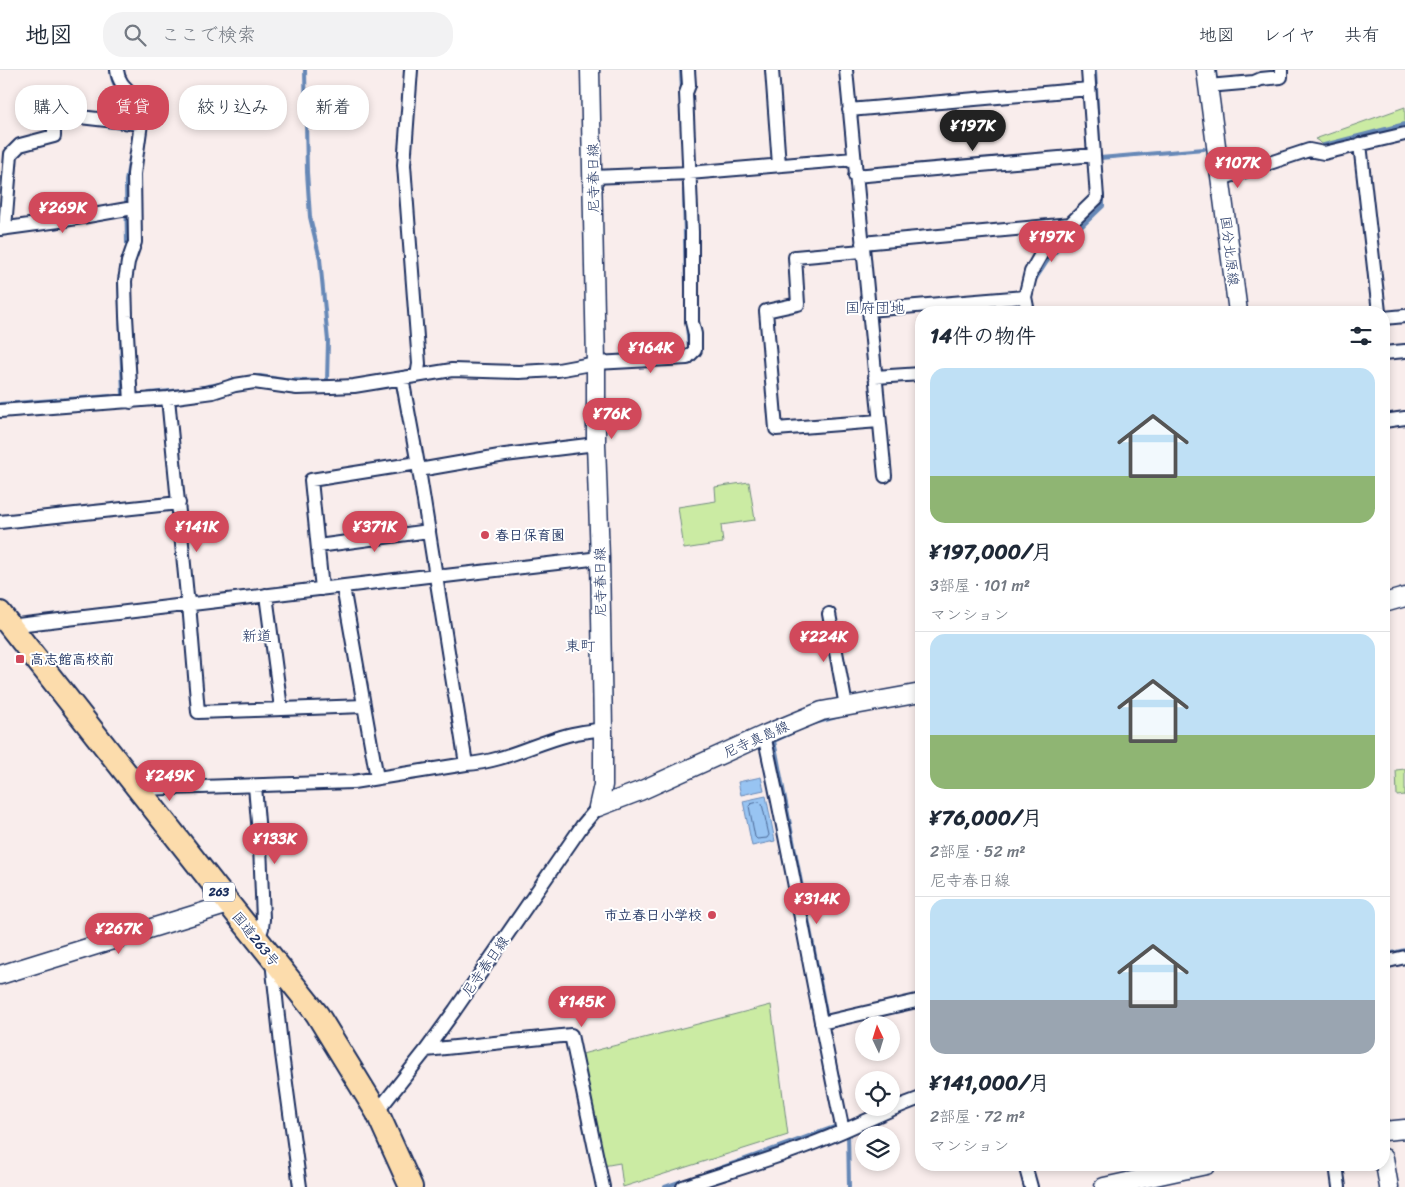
<!DOCTYPE html>
<html lang="ja">
<head>
<meta charset="utf-8">
<style>
	body { margin:0; font-family:Sriracha,"Klee One",sans-serif; background:#f2f2f3; color:#1f2937; height:100vh; display:flex; flex-direction:column; font-size:19px; white-space:nowrap }
	* { box-sizing:border-box; margin:0 }
	p { font-size:16px; color:#747a83 }
	.icon { flex:none; width:28px; height:28px; fill:none; stroke:currentColor; stroke-width:2; stroke-linecap:round; stroke-linejoin:round }
	.map { position:relative; flex:1; overflow:hidden }
	.side { position:absolute; left:915px; top:236px; width:475px; height:865px; display:flex; flex-direction:column; background:#fff; border-radius:20px; box-shadow:0 2px 8px #0003 }
	.side>* { flex:none }
	.banner { position:absolute; left:15px; top:15px; width:475px; height:45px; display:flex; gap:10px }
	.needle { width:32px; rotate:356deg }
	.controls { position:absolute; left:855px; top:946px; display:grid; gap:10px }
	.controls a { display:grid; place-items:center; width:45px; height:45px; border-radius:50%; background:#fff; box-shadow:0 2px 8px #0003; font-size:25px }
	.price { position:absolute; translate:-50% -42px; padding:0 11px; border-radius:18px; background:#d1495b; color:#fff; font-size:16px; line-height:32px; filter:drop-shadow(0 1px 2px #0008) }
	.price::after { content:''; position:absolute; left:50%; top:30px; width:15px; height:11px; margin-left:-8px; background:inherit; clip-path:polygon(0 0,100% 0,50% 100%) }
	.price.active { background:#222; color:#fff }
	ul { padding:0; list-style:none }
	li { display:grid; align-content:center; gap:10px; height:265px; padding:0 15px }
	li+li { border-top:1px solid #e0e1e3 }
	li span { display:grid; place-items:center; height:155px; border-radius:15px; color:#555 }
	li>.icon { margin-inline-start:auto }
	span .icon { width:90px; height:90px; fill:#fffc; stroke-width:1 }
	li b { font-size:21px }
	h2 { display:flex; justify-content:space-between; align-items:center; height:60px; padding:0 15px; font-size:21px }
	.tag { padding:0 18px; border-radius:20px; background:#fff; box-shadow:0 2px 8px #0003; font-size:18px; line-height:45px }
	.tag.active { background:#d1495b; color:#fff }
	header { display:flex; align-items:center; gap:30px; box-sizing:border-box; height:70px; padding:0 25px; background:#fff; border-bottom:1px solid #e0e1e3 }
	header strong { font-size:24px }
	nav { display:flex; gap:28px; margin-inline-start:auto; font-size:18px }
	.search { width:350px; height:45px; background:#f2f2f3; display:flex; align-items:center; gap:12px; box-sizing:border-box; padding:0 18px; border-radius:20px; color:#747a83; font-size:19px }
	.map>svg:first-child { display:block }
</style>
</head>
<body>
<header>
<strong>地図</strong>
<div class="search"><svg class="icon" aria-label="search" viewBox="0 0 24 24"><circle cx="10" cy="10" r="6"/><path d="M15 15l6 6"/></svg>ここで検索</div>
<nav><a>地図</a><a>レイヤ</a><a>共有</a></nav>
</header>
<div class="map">
<svg width="1405" height="1117" viewBox="0 0 1405 1117">
	<rect width="100%" height="100%" fill="#f9edec"/>
	<filter id="ink" filterUnits="userSpaceOnUse"><feTurbulence type="fractalNoise" baseFrequency=".02" numOctaves="2"/><feDisplacementMap in="SourceGraphic" scale="10" xChannelSelector="R" yChannelSelector="G"/><feConvolveMatrix kernelMatrix="1 2 1 2 8 2 1 2 1" color-interpolation-filters="sRGB"/></filter>
	<g filter="url(#ink)">
		<!-- green -->
		<path fill="#cbeba3" stroke="#738d80" d="M1405 37V54L1324 75 1315 69Z
			M749 412 755 450 721 455 723 473 684 479 678 437 716 431 715 417Z
			M1405 699V725L1397 726 1396 700Z
			M771 935 788 1065 623 1117 620 1093 603 1096 582 984Z"/>
		<!-- water -->
		<path fill="#98c4f2" stroke="#6688b7" d="M761 707 764 720 741 725 738 712Z
			M766 726 775 771 752 776 743 731Z"/>
		<g fill="none" stroke-linecap="round" stroke-linejoin="round">
			<!-- shore -->
			<path stroke="#4d6b99" stroke-width="1" d="M760 732 762 734 769 765 767 768 757 769 755 767 749 736 751 734Z"/>
			<!-- stream -->
			<path stroke="#6688b7" stroke-width="4" d="M111 0C112 18 121 25 134 37V52
				M305 0 307 102 310 147 320 189 328 271 327 311
				M681 0 682 20
				M1095 0 1099 73
				M1215 0 1216 10
				M1324 75 1405 54
				M1100 88 1204 79
				M684 120 686 218
				M127 176 126 111 130 88
				M120 204 119 210 123 326
				M1035 210 1050 187 1103 136V125
				M679 284 689 278 687 255
				M230 310 260 306 285 310 325 311
				M199 318 219 314
				M149 323 182 320
				M0 334 110 326
				M811 654 840 646
				M791 663 774 671 826 943
				M1384 885 1405 880
				M848 1061 849 1117
				M715 1100 840 1055
				M665 1117 682 1111"/>
			<defs>
				<path id="street" d="M117 0C119 20 137 22 143 39L134 104 135 172 128 192 125 211 126 246 131 332
					M411 0 404 95 419 294 417 306
					M772 0 779 95
					M846 0 885 406
					M1208 16 1254 12 1261 9 1281 7V0
					M849 40 1089 19
					M1360 74 1379 242
					M855 106 1094 85
					M593 107 689 103 854 89
					M1221 109 1309 80 1324 83 1405 64
					M5 158 11 84 20 75 54 66V38L72 39 80 47 141 54
					M0 159 59 151 133 138
					M862 173 1071 154
					M862 181 795 187 798 234 766 241 776 359 879 351
					M868 240 1025 227
					M1028 242 1025 227 1031 202 1044 179 1097 128 1088 0
					M1384 248 1405 246
					M1384 283 1405 281
					M875 307 921 304
					M402 308 419 400 466 694
					M168 328 187 526 189 534 198 642 364 636
					M0 341 168 328 213 322 235 315 254 312 297 318 331 317 354 316 452 300 519 302 558 300 596 293 687 288 695 280V264L692 252V162L686 23 689 15 688 0
					M1384 351 1405 348
					M419 400 505 385 596 374
					M0 452 179 433
					M318 476 429 461
					M343 517 377 708
					M322 519 311 410 418 393
					M266 525 281 638
					M829 544 846 636
					M9 556 436 505 445 506 600 488
					M764 665C793 796 815 929 843 1061
					M255 716 260 776 263 849 262 858 258 870
					M139 719 353 712 466 694C503 692 533 674 568 665 579 662 592 661 603 659
					M272 891 282 984 300 1117
					M1384 892 1405 887
					M821 953 921 930
					M426 980 571 965 603 1117
					M377 1042 426 980 455 940 582 756 598 737
					M1025 1095 1031 1117
					M1336 1095 1339 1117
					M683 1117C736 1099 791 1084 843 1061 869 1050 894 1037 921 1028"/>
				<path id="secondary" d="M590 0 596 293V374L600 488 603 659V715L598 737
					M1206 0 1238 242
					M1384 533 1405 527
					M598 737 640 721 764 665 822 641 921 623
					M0 905 229 834
					M1384 1061 1405 1059
					M1384 1088 1389 1117
					M1104 1117 1206 1095"/>
				<path id="highway" d="M0 543 229 834 317 944 377 1042 411 1117"/>
			</defs>
			<!-- street casing -->
			<use href="#street" stroke="#1b2f5e" stroke-width="16"/>
			<!-- secondary casing -->
			<use href="#secondary" stroke="#1b2f5e" stroke-width="21"/>
			<!-- highway casing -->
			<use href="#highway" stroke="#1b2f5e" stroke-width="26"/>
			<!-- street -->
			<use href="#street" stroke="#fff" stroke-width="12"/>
			<!-- secondary -->
			<use href="#secondary" stroke="#fff" stroke-width="18"/>
			<!-- highway -->
			<use href="#highway" stroke="#fcdcac" stroke-width="22"/>
		</g>
	</g>
	<!-- markers -->
	<g fill="#d1495b" stroke="#fff" stroke-width="2">
		<circle cx="485" cy="465" r="5"/>
		<rect x="15" y="584" width="10" height="10" rx="2.5"/>
		<circle cx="712" cy="845" r="5"/>
	</g>
	<g text-anchor="middle" stroke-width="4" stroke-linejoin="round" paint-order="stroke">
		<!-- shield labels -->
		<rect fill="#fff" stroke="#5f6d8e" stroke-width="1" x="203" y="812.5" width="32" height="19" rx="4"/>
		<g font-size="12" font-weight="bold" fill="#1b2f5e">
			<text x="219" y="826">263</text>
		</g>
		<!-- street labels -->
		<g font-size="14" fill="#1b2f5e" stroke="#fff">
			<text transform="translate(593 108) rotate(-91)" y="5">尼寺春日線</text>
			<text transform="translate(1230 181) rotate(83)" y="5">国分北原線</text>
			<text transform="translate(600 512) rotate(-91)" y="5">尼寺春日線</text>
			<text transform="translate(756 669) rotate(-24)" y="5">尼寺真島線</text>
			<text transform="translate(256 869) rotate(51)" y="5">国道263号</text>
			<text transform="translate(485 896) rotate(-55)" y="5">尼寺春日線</text>
		</g>
		<!-- poi labels -->
		<g font-size="14" font-weight="bold" fill="#1b2f5e" stroke="#fff" text-anchor="start">
			<text x="495" y="470">春日保育園</text>
			<text x="30" y="594">高志館高校前</text>
			<text x="702" y="850" text-anchor="end">市立春日小学校</text>
		</g>
		<!-- neighbourhood labels -->
		<g font-size="15" fill="#1b2f5e" stroke="#fff">
			<text x="875" y="243">国府団地</text>
			<text x="257" y="571">新道</text>
			<text x="580" y="581">東町</text>
		</g>
	</g>
</svg>
<div class="controls">
<a><svg class="needle" viewBox="-14 -14 28 28"><path d="M0-13l5 13h-10z" fill="#e53935"/><path d="M0 13l5-13h-10z" fill="#747a83"/></svg></a>
<a><svg class="icon" aria-label="locate" viewBox="0 0 24 24"><circle cx="12" cy="12" r="6"/><path d="M12 2v4M12 18v4M2 12h4M18 12h4"/></svg></a>
<a><svg class="icon" aria-label="layers" viewBox="0 0 24 24"><path d="M12 4l9 5-9 5-9-5zM3 14l9 5 9-5"/></svg></a>
</div>
<b class="price active" style="left:973px;top:82px">¥197K</b>
<b class="price" style="left:1238px;top:119px">¥107K</b>
<b class="price" style="left:63px;top:164px">¥269K</b>
<b class="price" style="left:1052px;top:193px">¥197K</b>
<b class="price" style="left:651px;top:304px">¥164K</b>
<b class="price" style="left:612px;top:370px">¥76K</b>
<b class="price" style="left:197px;top:483px">¥141K</b>
<b class="price" style="left:375px;top:483px">¥371K</b>
<b class="price" style="left:824px;top:593px">¥224K</b>
<b class="price" style="left:170px;top:732px">¥249K</b>
<b class="price" style="left:275px;top:795px">¥133K</b>
<b class="price" style="left:817px;top:855px">¥314K</b>
<b class="price" style="left:119px;top:885px">¥267K</b>
<b class="price" style="left:582px;top:958px">¥145K</b>
<div class="banner">
<a class="tag">購入</a>
<a class="tag active">賃貸</a>
<a class="tag">絞り込み</a>
<a class="tag">新着</a>
</div>
<section class="side">
<h2>14件の物件<svg class="icon" aria-label="filters" viewBox="0 0 24 24"><path d="M4 7h16M4 17h16"/><circle cx="9" cy="7" r="2"/><circle cx="15" cy="17" r="2"/></svg></h2>
<ul>
<li><span style="background:linear-gradient(#bfe0f5 70%,#8fb573 0)"><svg class="icon" aria-label="home" viewBox="0 0 24 24"><path d="M3 11l9-7 9 7M6 9v11h12V9"/></svg></span><div><b>¥197,000/月</b><p>3部屋 · 101 m²</p><p>マンション</p></div></li>
<li><span style="background:linear-gradient(#bfe0f5 65%,#8fb573 0)"><svg class="icon" aria-label="home" viewBox="0 0 24 24"><path d="M3 11l9-7 9 7M6 9v11h12V9"/></svg></span><div><b>¥76,000/月</b><p>2部屋 · 52 m²</p><p>尼寺春日線</p></div></li>
<li><span style="background:linear-gradient(#bfe0f5 65%,#9aa5b1 0)"><svg class="icon" aria-label="home" viewBox="0 0 24 24"><path d="M3 11l9-7 9 7M6 9v11h12V9"/></svg></span><div><b>¥141,000/月</b><p>2部屋 · 72 m²</p><p>マンション</p></div></li>
</ul>
</section>
</div>
</body>
</html>
